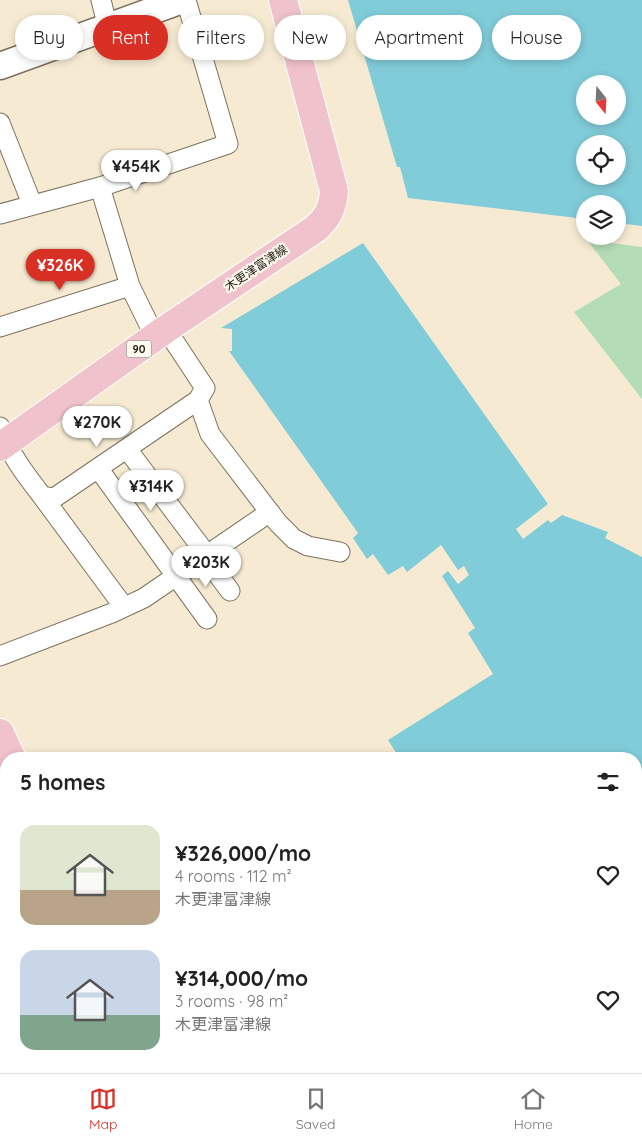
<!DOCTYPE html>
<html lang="en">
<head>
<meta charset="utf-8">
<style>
	body { margin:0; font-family:Quicksand,"Noto Sans JP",sans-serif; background:#f6f6f6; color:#222; height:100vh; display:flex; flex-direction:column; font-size:19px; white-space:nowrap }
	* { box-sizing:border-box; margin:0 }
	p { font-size:16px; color:#767676 }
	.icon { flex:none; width:28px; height:28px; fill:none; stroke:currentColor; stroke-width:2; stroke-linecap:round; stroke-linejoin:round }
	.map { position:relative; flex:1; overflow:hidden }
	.sheet { position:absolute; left:0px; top:752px; width:642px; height:321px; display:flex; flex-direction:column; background:#fff; border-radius:20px 20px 0 0; box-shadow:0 2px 8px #0003 }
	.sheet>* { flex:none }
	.banner { position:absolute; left:15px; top:15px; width:612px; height:45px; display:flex; gap:10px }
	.needle { width:32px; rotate:162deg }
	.buttons { position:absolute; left:576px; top:75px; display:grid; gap:10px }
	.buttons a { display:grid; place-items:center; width:50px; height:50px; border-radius:50%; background:#fff; box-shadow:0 2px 8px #0003; font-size:25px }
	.price { position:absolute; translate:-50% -42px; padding:0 11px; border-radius:18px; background:#fff; color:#222; font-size:16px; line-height:32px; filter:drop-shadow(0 1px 2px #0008) }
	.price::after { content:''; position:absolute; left:50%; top:30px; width:15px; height:11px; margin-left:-8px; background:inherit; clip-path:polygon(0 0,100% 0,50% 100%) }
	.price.on { background:#d93025; color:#fff }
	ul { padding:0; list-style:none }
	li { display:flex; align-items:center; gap:15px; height:125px; padding:0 20px }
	li span { display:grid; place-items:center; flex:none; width:140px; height:100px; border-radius:15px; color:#555 }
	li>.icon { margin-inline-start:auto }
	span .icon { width:60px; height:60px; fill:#fffc; stroke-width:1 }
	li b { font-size:21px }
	h2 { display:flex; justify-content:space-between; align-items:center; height:60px; padding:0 20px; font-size:21px }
	.chip { padding:0 18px; border-radius:22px; background:#fff; box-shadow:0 2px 8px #0003; font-size:18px; line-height:45px }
	.chip.on { background:#d93025; color:#fff }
	.dock { display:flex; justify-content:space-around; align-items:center; height:70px; border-top:1px solid #e0e0e0; background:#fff; font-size:14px; color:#767676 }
	.dock a { display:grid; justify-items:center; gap:2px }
	.dock .on { color:#d93025 }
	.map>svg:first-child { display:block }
</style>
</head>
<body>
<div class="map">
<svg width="642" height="1073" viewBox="0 0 642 1073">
	<rect width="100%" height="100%" fill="#f6ebd2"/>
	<!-- green -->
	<path fill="#b3dcb7" d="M587 240 642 247V399L574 312 621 284Z
		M202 1068H396L400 1073H206Z"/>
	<!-- water -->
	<path fill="#81ccd9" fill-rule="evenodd" d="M348 0H642V226L618 223V204H585V219L408 198 400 167H397ZM585 84H618V116H585ZM585 144H618V176H585Z
		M363 243 548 504 516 529 523 539 548 520 551 523 562 515 608 532 605 538 642 557V1073H594L590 1068H636V759H400L388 740 493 674 468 633 475 628 442 576 448 571 458 584 469 575 464 566 458 570 441 545 407 572 403 566 388 575 373 554 367 559 353 538 358 533 229 351H232V329L221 328Z"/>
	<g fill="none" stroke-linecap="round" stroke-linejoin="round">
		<defs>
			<path id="lane" d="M396 1068 399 1073"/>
			<path id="street" d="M101 0 108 28
				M0 123 32 204
				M100 187 130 286 155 337
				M0 214 100 187 228 144 186 0
				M0 327 130 286
				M166 329 205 388 198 400 210 434 278 523 294 539 308 546 340 552
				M0 427C9 453 25 474 42 496L54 498 198 400
				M127 449 207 555
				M98 468 207 619
				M42 496 124 607
				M205 557 230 591
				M0 656 112 613 144 598 270 512
				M0 816 6 814
				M0 946 6 942"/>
			<path id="secondary" d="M0 66 182 0"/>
			<path id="primary" d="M0 447 166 329 315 229C328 218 333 207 334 191L283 0
				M0 733 12 759
				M0 785 6 799
				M149 1068 152 1073
				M178 1068 181 1073"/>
		</defs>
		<!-- lane casing -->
		<use href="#lane" stroke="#7c725c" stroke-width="11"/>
		<!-- street casing -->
		<use href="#street" stroke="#7c725c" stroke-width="21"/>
		<!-- secondary casing -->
		<use href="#secondary" stroke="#7c725c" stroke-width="29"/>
		<!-- primary casing -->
		<use href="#primary" stroke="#fff" stroke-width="30"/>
		<!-- lane -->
		<use href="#lane" stroke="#fff" stroke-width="9"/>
		<!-- street -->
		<use href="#street" stroke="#fff" stroke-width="19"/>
		<!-- secondary -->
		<use href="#secondary" stroke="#fff" stroke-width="26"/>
		<!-- primary -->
		<use href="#primary" stroke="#f0c2cb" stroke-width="28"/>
	</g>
	<g text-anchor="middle" stroke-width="4.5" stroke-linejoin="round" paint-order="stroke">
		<!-- shield labels -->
		<rect fill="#fdf9ef" stroke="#666259" stroke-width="1" x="126.5" y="340.5" width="25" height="17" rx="4"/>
		<g font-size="11" font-weight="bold" fill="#262219">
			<text x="139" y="353">90</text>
		</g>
		<!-- street labels -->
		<g font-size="12" fill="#262219" stroke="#fdf9ef">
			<text transform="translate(256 268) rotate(-34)" y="4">木更津富津線</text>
		</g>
	</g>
</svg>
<div class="buttons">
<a><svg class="needle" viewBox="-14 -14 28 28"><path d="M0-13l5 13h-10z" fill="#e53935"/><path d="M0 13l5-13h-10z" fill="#767676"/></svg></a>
<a><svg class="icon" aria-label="locate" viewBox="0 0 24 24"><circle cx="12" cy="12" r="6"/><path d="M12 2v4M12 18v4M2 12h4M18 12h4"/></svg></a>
<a><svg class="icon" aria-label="layers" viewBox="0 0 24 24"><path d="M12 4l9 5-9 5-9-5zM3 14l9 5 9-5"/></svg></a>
</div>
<b class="price" style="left:136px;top:192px">¥454K</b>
<b class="price on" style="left:60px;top:291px">¥326K</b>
<b class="price" style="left:97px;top:448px">¥270K</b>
<b class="price" style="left:151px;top:512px">¥314K</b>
<b class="price" style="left:206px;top:588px">¥203K</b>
<div class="banner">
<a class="chip">Buy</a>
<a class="chip on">Rent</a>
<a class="chip">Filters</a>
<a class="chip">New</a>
<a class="chip">Apartment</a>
<a class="chip">House</a>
</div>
<section class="sheet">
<h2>5 homes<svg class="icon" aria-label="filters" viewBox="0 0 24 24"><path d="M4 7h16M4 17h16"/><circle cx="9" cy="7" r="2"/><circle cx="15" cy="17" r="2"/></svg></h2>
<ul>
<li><span style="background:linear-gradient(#dfe7d0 65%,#b9a48a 0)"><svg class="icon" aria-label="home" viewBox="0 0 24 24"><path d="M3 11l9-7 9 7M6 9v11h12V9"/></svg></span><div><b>¥326,000/mo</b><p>4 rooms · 112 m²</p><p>木更津富津線</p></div><svg class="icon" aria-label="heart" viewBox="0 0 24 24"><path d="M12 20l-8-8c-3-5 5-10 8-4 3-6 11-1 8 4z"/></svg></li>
<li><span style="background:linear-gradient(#c9d6e8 65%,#7fa58c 0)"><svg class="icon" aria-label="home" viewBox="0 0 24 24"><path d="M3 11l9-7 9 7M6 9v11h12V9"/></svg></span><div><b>¥314,000/mo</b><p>3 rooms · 98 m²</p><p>木更津富津線</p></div><svg class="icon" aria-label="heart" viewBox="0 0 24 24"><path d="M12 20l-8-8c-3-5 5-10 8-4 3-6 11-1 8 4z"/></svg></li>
</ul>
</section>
</div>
<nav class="dock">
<a class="on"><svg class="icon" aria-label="map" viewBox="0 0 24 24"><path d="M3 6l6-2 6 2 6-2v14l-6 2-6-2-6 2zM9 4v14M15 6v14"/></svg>Map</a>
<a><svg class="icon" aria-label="saved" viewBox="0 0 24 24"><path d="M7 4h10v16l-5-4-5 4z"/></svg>Saved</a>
<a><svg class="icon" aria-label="home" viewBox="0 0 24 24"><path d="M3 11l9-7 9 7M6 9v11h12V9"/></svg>Home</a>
</nav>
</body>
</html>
